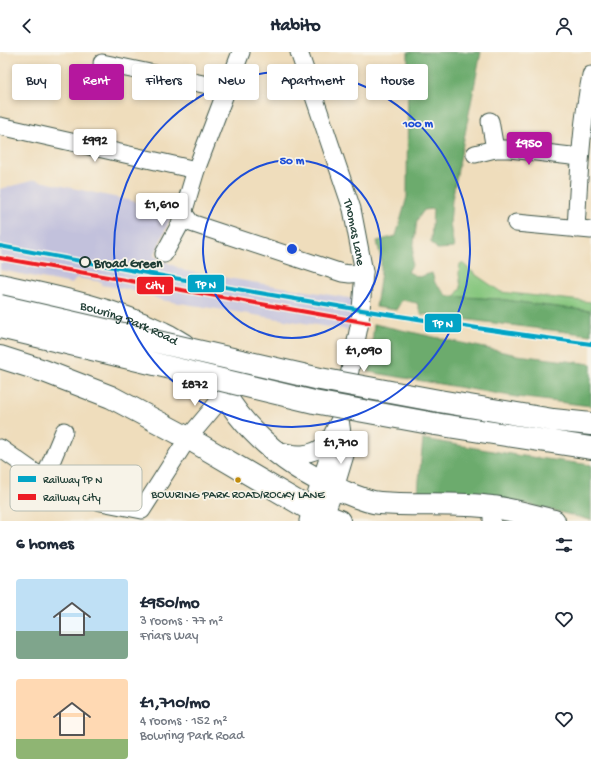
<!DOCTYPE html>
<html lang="en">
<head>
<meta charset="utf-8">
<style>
	body { margin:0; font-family:"Gochi Hand",sans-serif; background:#f6f6f7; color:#1f2937; height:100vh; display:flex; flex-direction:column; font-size:15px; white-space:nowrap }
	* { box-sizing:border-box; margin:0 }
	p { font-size:13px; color:#747a83 }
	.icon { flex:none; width:22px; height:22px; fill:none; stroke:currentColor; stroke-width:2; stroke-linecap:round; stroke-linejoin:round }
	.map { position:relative; height:469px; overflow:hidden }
	.sheet { display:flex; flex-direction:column; background:#fff; flex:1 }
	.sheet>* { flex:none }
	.guide { position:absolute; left:12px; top:12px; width:567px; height:36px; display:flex; gap:8px }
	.price { position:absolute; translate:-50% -34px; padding:0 9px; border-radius:4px; background:#fff; color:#222; font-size:13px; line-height:26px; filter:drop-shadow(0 1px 2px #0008) }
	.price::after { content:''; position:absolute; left:50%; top:24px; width:12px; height:9px; margin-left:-6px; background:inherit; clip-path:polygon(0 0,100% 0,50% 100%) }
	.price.on { background:#b5179e; color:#fff }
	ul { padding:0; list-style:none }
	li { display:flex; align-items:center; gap:12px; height:100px; padding:0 16px }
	li span { display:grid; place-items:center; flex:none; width:112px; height:80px; border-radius:4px; color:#555 }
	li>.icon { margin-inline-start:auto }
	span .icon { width:48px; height:48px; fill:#fffc; stroke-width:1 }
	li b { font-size:17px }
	h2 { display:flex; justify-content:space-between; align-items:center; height:48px; padding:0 16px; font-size:17px }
	.tag { padding:0 14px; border-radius:4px; background:#fff; box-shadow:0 2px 6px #0003; font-size:14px; line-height:36px }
	.tag.on { background:#b5179e; color:#fff }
	header { display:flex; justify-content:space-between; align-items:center; height:52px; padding:0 16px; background:#fff; font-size:18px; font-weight:700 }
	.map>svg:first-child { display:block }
</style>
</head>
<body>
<header><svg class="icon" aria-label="back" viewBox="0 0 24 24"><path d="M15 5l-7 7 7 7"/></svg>Habito<svg class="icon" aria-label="person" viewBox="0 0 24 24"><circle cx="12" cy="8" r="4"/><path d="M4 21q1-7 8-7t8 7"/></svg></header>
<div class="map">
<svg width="591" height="469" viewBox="0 0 591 469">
	<rect width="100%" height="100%" fill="#f7f3e8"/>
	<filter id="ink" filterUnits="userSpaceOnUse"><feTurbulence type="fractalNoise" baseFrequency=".025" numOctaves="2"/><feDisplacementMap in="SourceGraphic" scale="8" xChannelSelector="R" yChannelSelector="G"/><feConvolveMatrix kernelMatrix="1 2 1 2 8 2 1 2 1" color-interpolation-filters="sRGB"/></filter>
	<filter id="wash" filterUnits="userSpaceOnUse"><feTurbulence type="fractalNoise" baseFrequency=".012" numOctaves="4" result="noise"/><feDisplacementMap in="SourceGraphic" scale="16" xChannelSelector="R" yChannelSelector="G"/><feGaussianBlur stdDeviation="0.9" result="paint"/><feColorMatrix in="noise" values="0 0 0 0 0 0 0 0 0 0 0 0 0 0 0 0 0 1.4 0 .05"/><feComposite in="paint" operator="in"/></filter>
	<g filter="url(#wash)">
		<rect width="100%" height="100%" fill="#efddbc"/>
		<!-- industrial -->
		<path fill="#c2c1dc" d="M35 128 174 158 154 204 185 219 355 247 348 278 161 248 140 239 101 233 102 230 76 226 72 232 0 218V137Z"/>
		<!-- green -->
		<path fill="#86c67e" stroke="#528259" d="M462 211 476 223 501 240 591 250V259L540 253 499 247 454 245 461 236 459 222 460 212Z"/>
		<!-- forest -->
		<path fill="#6cab6d" stroke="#467450" d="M408 0H481L452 148 450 172 454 196 437 197 431 190 433 157 424 158 417 168 413 199 412 213 408 220 419 225 432 221 435 231 447 244 499 247 540 253 591 259V283L421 262 417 251 402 248 396 258 376 255 381 220V207L377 189 396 184 407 145Z
			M374 272 517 303 591 312V354L517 345 369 320Z
			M423 387 516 403 591 413V468L518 450 418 439Z"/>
	</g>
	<g filter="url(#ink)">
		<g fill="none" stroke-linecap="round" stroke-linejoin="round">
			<defs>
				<g id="minor">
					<path d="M241 0 196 118 184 158 185 163 191 171 342 221 350 222 364 220"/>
					<path id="s1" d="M299 0 352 157 364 220 360 270 340 367 328 391 327 410 311 458 308 469"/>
					<path d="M102 11 227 37"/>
					<path d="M490 69 495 97"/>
					<path d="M0 74 196 118"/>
					<path d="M475 102 495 97H510L580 105"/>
					<path d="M516 171 591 178"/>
					<path d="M576 177C579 125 581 73 591 23"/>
					<path d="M164 202 185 163"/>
					<path d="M0 396 44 427 101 450 142 458 188 386 225 342"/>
					<path d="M275 397C295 404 311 405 328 391"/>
					<path d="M44 427 64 379"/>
					<path d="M492 455V469"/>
					<path d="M325 469V463L335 436 345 403 340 367"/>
				</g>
				<g id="major">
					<path id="s2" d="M0 233C55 245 111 256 163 281 170 284 177 289 184 293"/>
					<path d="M0 305 44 319 111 345 188 386 311 458 339 469"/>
					<path d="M208 314C216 323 220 333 225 343 233 356 242 368 253 379 278 405 309 425 342 439 354 444 367 450 380 451 417 454 455 450 492 455 512 457 533 464 554 469"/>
				</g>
				<path id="highway" d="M439 349 553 368 591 372
					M435 372 591 396"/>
			</defs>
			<!-- minor casing -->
			<use href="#minor" stroke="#3e5548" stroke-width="19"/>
			<!-- major casing -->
			<use href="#major" stroke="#3e5548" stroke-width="24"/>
			<!-- highway casing -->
			<use href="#highway" stroke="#3e5548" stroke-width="24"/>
			<!-- minor -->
			<use href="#minor" stroke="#fff" stroke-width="17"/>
			<!-- major -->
			<use href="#major" stroke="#fff" stroke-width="22"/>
			<!-- highway -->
			<use href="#highway" stroke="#fff" stroke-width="22"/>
			<defs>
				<path id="highway-bridge" d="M0 254 320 327 439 349
					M0 275 314 350 435 372"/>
			</defs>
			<!-- highway-bridge casing -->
			<use href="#highway-bridge" stroke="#3e5548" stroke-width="24" stroke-linecap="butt"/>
			<!-- highway-bridge -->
			<use href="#highway-bridge" stroke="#fff" stroke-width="22"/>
			<defs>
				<path id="rail-1" d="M0 194C196 231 393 266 591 292"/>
				<path id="rail-2" d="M0 206 369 271"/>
			</defs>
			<!-- rail-1 casing -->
			<use href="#rail-1" stroke="#f7f3e8" stroke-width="7"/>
			<!-- rail-2 casing -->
			<use href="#rail-2" stroke="#f7f3e8" stroke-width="7"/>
			<!-- rail-1 -->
			<use href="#rail-1" stroke="#02a4c6" stroke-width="4"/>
			<!-- rail-2 -->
			<use href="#rail-2" stroke="#ed1c24" stroke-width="4"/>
		</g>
	</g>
	<!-- distance rings -->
	<g fill="none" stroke="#1d4ed8" stroke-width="2">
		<circle cx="292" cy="197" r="89"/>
		<circle cx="292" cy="197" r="178"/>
	</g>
	<!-- markers -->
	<circle fill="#f7f3e8" stroke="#1f3d34" stroke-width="2" cx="85" cy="210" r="5"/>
	<circle fill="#c18c0d" stroke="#f7f3e8" stroke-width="1.5" cx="238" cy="428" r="3.5"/>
	<g text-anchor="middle" stroke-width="3.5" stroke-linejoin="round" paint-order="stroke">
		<!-- bus labels -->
		<g font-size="12" fill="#1f3d34" stroke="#f7f3e8">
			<text x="238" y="446">BOWRING PARK ROAD/ROCKY LANE</text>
		</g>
		<!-- street labels -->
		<g font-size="13" fill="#1f3d34" stroke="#f7f3e8">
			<text dy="5" stroke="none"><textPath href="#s1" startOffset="189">Thomas Lane</textPath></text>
			<text dy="5" stroke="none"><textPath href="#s2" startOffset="135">Bowring Park Road</textPath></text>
		</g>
		<!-- stop labels -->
		<g font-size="13" font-weight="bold" fill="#1f3d34" stroke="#f7f3e8" text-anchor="start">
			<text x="94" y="215">Broad Green</text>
		</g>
	</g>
	<!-- legend -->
	<rect x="10" y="413" width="132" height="46" rx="6" fill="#f7f3e8" stroke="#b6bcb2" stroke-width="1"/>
	<rect x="18" y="424" width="18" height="6" fill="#02a4c6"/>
	<rect x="18" y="442" width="18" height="6" fill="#ed1c24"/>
	<g font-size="11" fill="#1f3d34">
		<text x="43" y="431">Railway TP N</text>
		<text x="43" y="449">Railway City</text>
	</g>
	<circle cx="292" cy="197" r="6" fill="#1d4ed8" stroke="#f7f3e8" stroke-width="2"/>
	<g font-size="12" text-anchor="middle" font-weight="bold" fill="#1d4ed8" stroke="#f7f3e8" stroke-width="3.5" stroke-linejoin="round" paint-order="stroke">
		<text x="418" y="75">100 m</text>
		<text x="292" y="112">50 m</text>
	</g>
	<g stroke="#f7f3e8" stroke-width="1.5">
		<rect x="187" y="222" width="38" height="19" rx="4" fill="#02a4c6"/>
		<rect x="136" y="224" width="38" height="19" rx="4" fill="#ed1c24"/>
		<rect x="424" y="261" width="38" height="20" rx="4" fill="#02a4c6"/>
	</g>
	<g font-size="11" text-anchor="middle" font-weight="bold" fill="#fff">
		<text x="206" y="236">TP N</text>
		<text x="155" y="237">City</text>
		<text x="443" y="275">TP N</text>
	</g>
</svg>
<b class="price" style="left:95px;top:111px">£992</b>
<b class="price on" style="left:529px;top:114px">£950</b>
<b class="price" style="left:162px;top:175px">£1,610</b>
<b class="price" style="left:364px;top:321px">£1,090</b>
<b class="price" style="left:195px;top:355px">£872</b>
<b class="price" style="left:341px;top:413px">£1,710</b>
<div class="guide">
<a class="tag">Buy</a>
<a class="tag on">Rent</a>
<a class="tag">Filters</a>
<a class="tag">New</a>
<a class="tag">Apartment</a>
<a class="tag">House</a>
</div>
</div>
<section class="sheet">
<h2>6 homes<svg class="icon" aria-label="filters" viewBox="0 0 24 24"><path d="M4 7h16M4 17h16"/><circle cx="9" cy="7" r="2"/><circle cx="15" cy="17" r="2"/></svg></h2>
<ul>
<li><span style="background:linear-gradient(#bfe0f5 65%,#7fa58c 0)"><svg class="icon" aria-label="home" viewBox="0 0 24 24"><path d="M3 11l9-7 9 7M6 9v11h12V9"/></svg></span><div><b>£950/mo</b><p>3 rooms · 77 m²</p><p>Friars Way</p></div><svg class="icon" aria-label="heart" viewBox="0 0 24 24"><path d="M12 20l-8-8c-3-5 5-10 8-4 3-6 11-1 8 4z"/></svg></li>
<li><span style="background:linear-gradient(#ffd9b3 75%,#8fb573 0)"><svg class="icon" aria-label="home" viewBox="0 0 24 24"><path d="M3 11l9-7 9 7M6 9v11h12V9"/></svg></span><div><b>£1,710/mo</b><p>4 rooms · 152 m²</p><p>Bowring Park Road</p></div><svg class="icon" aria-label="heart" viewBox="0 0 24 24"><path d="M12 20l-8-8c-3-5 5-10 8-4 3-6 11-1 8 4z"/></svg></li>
</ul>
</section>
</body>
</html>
